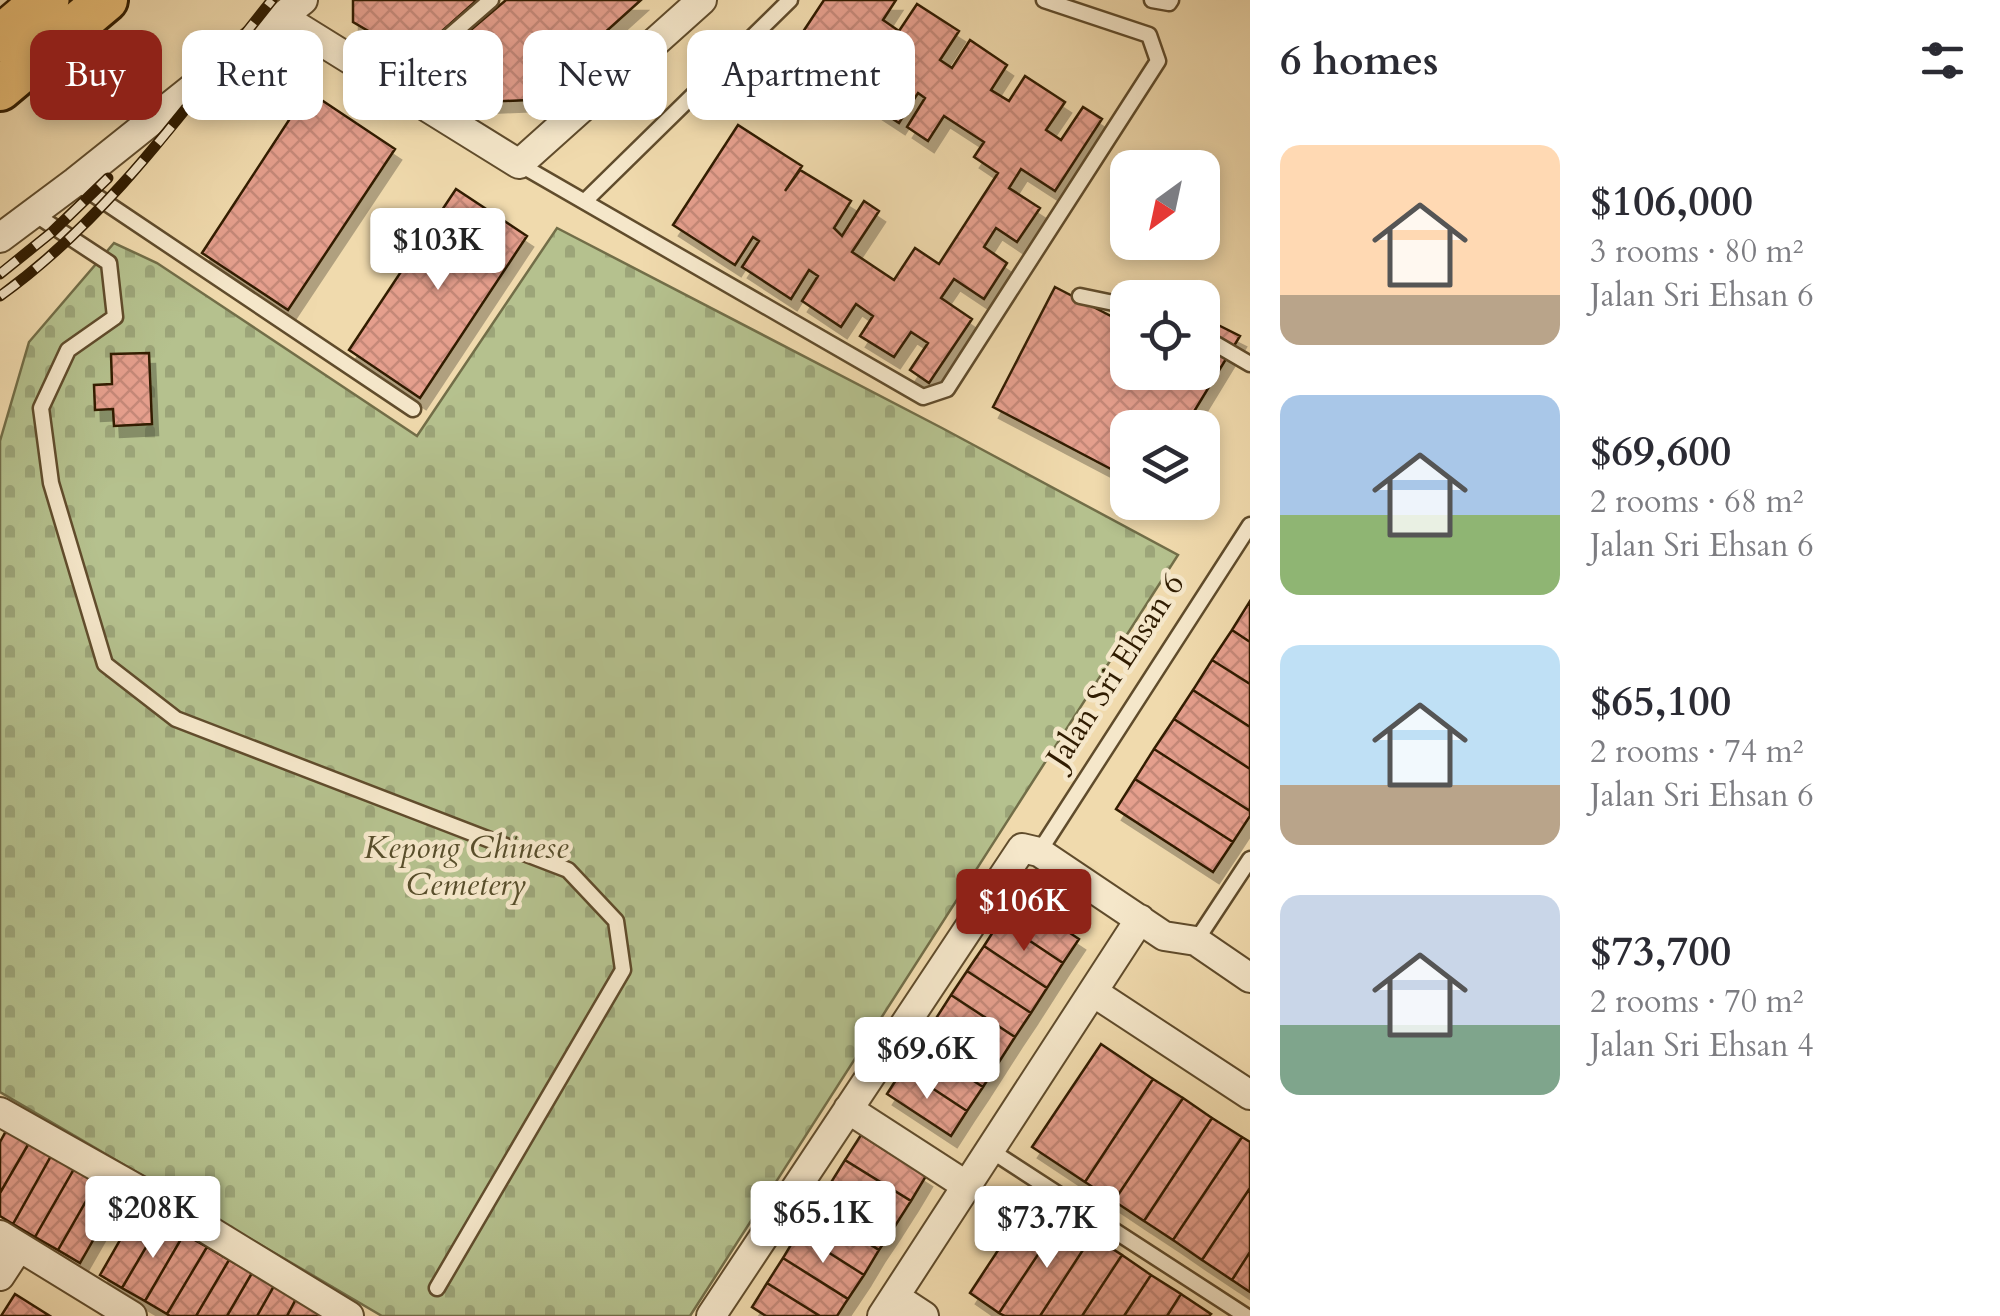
<!DOCTYPE html>
<html lang="en">
<head>
<meta charset="utf-8">
<style>
	body { margin:0; font-family:Cardo,serif; background:#f7f7f7; color:#2b2b33; height:100vh; display:flex; flex-direction:column; font-size:38px; white-space:nowrap }
	* { box-sizing:border-box; margin:0 }
	p { font-size:32px; color:#7c7c81 }
	.icon { flex:none; width:55px; height:55px; fill:none; stroke:currentColor; stroke-width:2; stroke-linecap:round; stroke-linejoin:round }
	.map { position:relative; flex:1; overflow:hidden }
	.drawer { display:flex; flex-direction:column; background:#fff; width:750px }
	.drawer>* { flex:none }
	.top-card { position:absolute; left:30px; top:30px; width:950px; height:90px; display:flex; gap:20px }
	.needle { width:65px; rotate:213deg }
	.controls { position:absolute; left:1110px; top:150px; display:grid; gap:20px }
	.controls a { display:grid; place-items:center; width:110px; height:110px; border-radius:20px; background:#fff; box-shadow:0 5px 15px #0003; font-size:50px }
	.price { position:absolute; translate:-50% -85px; padding:0 22px; border-radius:10px; background:#fff; color:#222; font-size:32px; line-height:65px; filter:drop-shadow(0 2px 5px #0008) }
	.price::after { content:''; position:absolute; left:50%; top:60px; width:30px; height:22px; margin-left:-15px; background:inherit; clip-path:polygon(0 0,100% 0,50% 100%) }
	.price.selected { background:#8f2418; color:#fff }
	ul { padding:0; list-style:none }
	li { display:flex; align-items:center; gap:30px; height:250px; padding:0 30px }
	li span { display:grid; place-items:center; flex:none; width:280px; height:200px; border-radius:20px; color:#555 }
	li>.icon { margin-inline-start:auto }
	span .icon { width:120px; height:120px; fill:#fffc; stroke-width:1 }
	li b { font-size:42px }
	h2 { display:flex; justify-content:space-between; align-items:center; height:120px; padding:0 30px; font-size:42px }
	.tag { padding:0 35px; border-radius:20px; background:#fff; box-shadow:0 5px 15px #0003; font-size:35px; line-height:90px }
	.tag.selected { background:#8f2418; color:#fff }
	main { display:flex; flex:1; min-height:0 }
	.map>svg:first-child { display:block }
</style>
</head>
<body>
<main>
<div class="map">
<svg width="1250" height="1316" viewBox="0 0 1250 1316">
	<defs>
		<pattern id="cemetery-stones" width="16" height="16" patternUnits="userSpaceOnUse" patternTransform="scale(2.5)"><rect width="16" height="16" fill="#b5c18e"/><path d="M2 7V4a2 2 0 0 1 4 0v3zM10 15v-3a2 2 0 0 1 4 0v3z" fill="#9ca579"/></pattern>
		<pattern id="building-cross-hatch" width="8" height="8" patternUnits="userSpaceOnUse" patternTransform="scale(2.5)"><rect width="8" height="8" fill="#e59f8d"/><path d="M0 0l8 8M0 8l8-8" fill="none" stroke="#c58878"/></pattern>
		<filter id="shadow"><feDropShadow dx="6" dy="11" stdDeviation="0" flood-color="#0004"/></filter>
	</defs>
	<rect width="100%" height="100%" fill="#f0daad"/>
	<filter id="stains"><feTurbulence type="fractalNoise" baseFrequency=".002" numOctaves="4"/><feColorMatrix values="0 0 0 0 .2 0 0 0 0 .09 0 0 0 0 .02 0 0 0 .5 -.17"/></filter>
	<radialGradient id="worn" r=".72"><stop offset=".6" stop-color="#630" stop-opacity="0"/><stop offset="1" stop-color="#630" stop-opacity=".3"/></radialGradient>
	<!-- cemetery -->
	<path fill="url(#cemetery-stones)" stroke="#726e48" stroke-width="2.5" d="M557 228 942 428 1178 555 690 1316H382L0 1092V441L29 342 114 243 157 263 417 436Z"/>
	<!-- building -->
	<path fill="url(#building-cross-hatch)" stroke="#301c01" stroke-width="2.5" filter="url(#shadow)" d="M353 0H477L413 57 353 22Z
		M506 0H641L530 100 483 102 427 67Z
		M824 0H896L883 20 899 31 917 4 959 31 940 60 952 68 970 40 1007 65 991 90 1009 101 1025 76 1065 102 1046 130 1061 140 1083 107 1102 119 1055 191 1021 169 1009 188 1040 208 1017 242 996 228 984 247 1007 263 984 299 954 279 941 298 972 319 929 383 910 370 928 343 911 332 894 357 860 336 873 316 856 304 841 327 802 301 818 276 809 270 791 299 742 267 759 241 753 237 735 265 673 225 738 125 802 166 785 191 800 170 851 201 834 228 842 236 864 201 879 211 852 252 894 280 915 248 939 264 998 173 974 157 984 142 944 116 928 141 907 127 925 98 918 93 899 123 853 93 873 63 864 58 844 88 789 53Z
		M308 91 395 149 288 310 202 253Z
		M456 189 527 236 420 398 349 350Z
		M1055 287 1128 325V372H1202V317L1240 336 1184 428H1128V478L993 407Z
		M149 353 152 424 114 426 113 409 95 410 94 385 112 384 111 354Z
		M1250 601V642L1232 630Z
		M1232 630 1250 642V684L1212 660Z
		M1212 660 1250 684V727L1193 690Z
		M1193 690 1250 727V769L1174 719Z
		M1174 719 1250 769V811L1154 749Z
		M1154 749 1250 811V816L1233 842 1135 779Z
		M1135 779 1233 842 1213 872 1116 809Z
		M1016 897 1079 939 1063 963 1000 921Z
		M1000 921 1063 963 1047 988 984 946Z
		M984 946 1047 988 1031 1013 967 971Z
		M967 971 1031 1013 1015 1037 951 995Z
		M951 995 1015 1037 999 1062 935 1020Z
		M935 1020 999 1062 983 1087 919 1045Z
		M1101 1044 1153 1079 1085 1182 1032 1147Z
		M919 1045 983 1087 967 1111 903 1069Z
		M903 1069 967 1111 951 1136 887 1094Z
		M1153 1079 1183 1098 1114 1201 1085 1182Z
		M1183 1098 1212 1118 1144 1221 1114 1201Z
		M1212 1118 1242 1137 1173 1240 1144 1221Z
		M6 1131 29 1143 0 1193V1142Z
		M861 1135 926 1176 911 1201 845 1160Z
		M1242 1137 1250 1142V1188L1202 1260 1173 1240Z
		M29 1143 51 1156 13 1224 0 1216V1193Z
		M51 1156 74 1169 35 1237 13 1224Z
		M845 1160 911 1201 895 1226 830 1184Z
		M74 1169 97 1182 58 1250 35 1237Z
		M97 1182 119 1195 80 1263 58 1250Z
		M830 1184 895 1226 879 1250 814 1209Z
		M1250 1188V1252L1232 1280 1202 1260Z
		M1033 1197 1063 1217 999 1313 970 1293Z
		M139 1207 162 1220 122 1288 100 1275Z
		M814 1209 879 1250 864 1275 798 1233Z
		M1063 1217 1092 1236 1040 1316H1005L999 1313Z
		M162 1220 184 1234 145 1301 122 1288Z
		M798 1233 864 1275 848 1299 783 1258Z
		M184 1234 207 1247 167 1314 145 1301Z
		M1092 1236 1122 1255 1082 1316H1040Z
		M207 1247 229 1260 196 1316H170L167 1314Z
		M1250 1252V1292L1232 1280Z
		M1122 1255 1151 1275 1124 1316H1082Z
		M783 1258 848 1299 837 1316H820L767 1283Z
		M229 1260 252 1273 227 1316H196Z
		M252 1273 274 1286 257 1316H227Z
		M1151 1275 1181 1294 1167 1316H1124Z
		M767 1283 820 1316H766L752 1307Z
		M274 1286 296 1299 287 1316H257Z
		M15 1294 50 1316H1Z
		M1181 1294 1211 1314 1209 1316H1167Z
		M296 1299 319 1312 317 1316H287Z"/>
	<g fill="none" stroke-linecap="round" stroke-linejoin="round">
		<defs>
			<path id="service" d="M1152 0 1169 3 1171 0
				M392 86 491 0
				M519 164 923 397 947 389 1158 61 1149 35 1044 0
				M75 182 413 409
				M585 201 790 0
				M33 213 109 263 115 317 68 350 41 408 51 483 105 664 176 719 568 870 616 921 623 970 437 1288
				M1080 296 1128 306
				M1202 336 1250 364
				M1039 852 1250 525
				M1196 941 1250 859
				M990 1150 1246 1316"/>
			<path id="minor" d="M282 17 519 164 702 0
				M0 238 75 182 303 0
				M1093 992 1250 1095
				M848 1109 967 1186
				M0 1112 192 1220 349 1316
				M0 1235 132 1316
				M0 1276 19 1247
				M895 1297 924 1316
				M711 1316 1022 848 1039 852 1164 936 1196 941 1250 978
				M882 1316 1140 919"/>
			<path id="primary" d="M0 89 106 0"/>
			<path id="trunk" d="M0 39 46 0"/>
		</defs>
		<!-- service casing -->
		<use href="#service" stroke="#604c2c" stroke-width="19"/>
		<!-- minor casing -->
		<use href="#minor" stroke="#604c2c" stroke-width="32"/>
		<!-- primary casing -->
		<use href="#primary" stroke="#301c01" stroke-width="48"/>
		<!-- trunk casing -->
		<use href="#trunk" stroke="#301c01" stroke-width="50"/>
		<!-- service -->
		<use href="#service" stroke="#f5e7ca" stroke-width="14"/>
		<!-- minor -->
		<use href="#minor" stroke="#f5e7ca" stroke-width="28"/>
		<!-- primary -->
		<use href="#primary" stroke="#e8bd76" stroke-width="42"/>
		<!-- trunk -->
		<use href="#trunk" stroke="#e8bd76" stroke-width="45"/>
		<defs>
			<path id="rail" d="M0 274 52 232 108 178
				M0 296C109 218 189 103 272 0"/>
		</defs>
		<!-- rail casing -->
		<use href="#rail" stroke="#301c01" stroke-width="11"/>
		<!-- rail -->
		<use href="#rail" stroke="#f5e7ca" stroke-width="8" stroke-dasharray="22" stroke-linecap="butt"/>
	</g>
	<g text-anchor="middle" stroke-width="9" stroke-linejoin="round" paint-order="stroke">
		<!-- street labels -->
		<g font-size="32" fill="#301c01" stroke="#f5e7ca">
			<text transform="translate(1115 670) rotate(-57)" y="11">Jalan Sri Ehsan 6</text>
		</g>
		<!-- park labels -->
		<g font-size="32" font-style="italic" fill="#584e2b" stroke="#f5e7ca">
			<text x="466" y="858">Kepong Chinese<tspan x="466" dy="37">Cemetery</tspan></text>
		</g>
	</g>
	<rect width="100%" height="100%" filter="url(#stains)"/>
	<rect width="100%" height="100%" fill="url(#worn)"/>
</svg>
<div class="controls">
<a><svg class="needle" viewBox="-14 -14 28 28"><path d="M0-13l5 13h-10z" fill="#e53935"/><path d="M0 13l5-13h-10z" fill="#7c7c81"/></svg></a>
<a><svg class="icon" aria-label="locate" viewBox="0 0 24 24"><circle cx="12" cy="12" r="6"/><path d="M12 2v4M12 18v4M2 12h4M18 12h4"/></svg></a>
<a><svg class="icon" aria-label="layers" viewBox="0 0 24 24"><path d="M12 4l9 5-9 5-9-5zM3 14l9 5 9-5"/></svg></a>
</div>
<b class="price" style="left:438px;top:293px">$103K</b>
<b class="price selected" style="left:1024px;top:954px">$106K</b>
<b class="price" style="left:927px;top:1102px">$69.6K</b>
<b class="price" style="left:153px;top:1261px">$208K</b>
<b class="price" style="left:823px;top:1266px">$65.1K</b>
<b class="price" style="left:1047px;top:1271px">$73.7K</b>
<div class="top-card">
<a class="tag selected">Buy</a>
<a class="tag">Rent</a>
<a class="tag">Filters</a>
<a class="tag">New</a>
<a class="tag">Apartment</a>
</div>
</div>
<section class="drawer">
<h2>6 homes<svg class="icon" aria-label="filters" viewBox="0 0 24 24"><path d="M4 7h16M4 17h16"/><circle cx="9" cy="7" r="2"/><circle cx="15" cy="17" r="2"/></svg></h2>
<ul>
<li><span style="background:linear-gradient(#ffd9b3 75%,#b9a48a 0)"><svg class="icon" aria-label="home" viewBox="0 0 24 24"><path d="M3 11l9-7 9 7M6 9v11h12V9"/></svg></span><div><b>$106,000</b><p>3 rooms · 80 m²</p><p>Jalan Sri Ehsan 6</p></div></li>
<li><span style="background:linear-gradient(#a9c7e8 60%,#8fb573 0)"><svg class="icon" aria-label="home" viewBox="0 0 24 24"><path d="M3 11l9-7 9 7M6 9v11h12V9"/></svg></span><div><b>$69,600</b><p>2 rooms · 68 m²</p><p>Jalan Sri Ehsan 6</p></div></li>
<li><span style="background:linear-gradient(#bfe0f5 70%,#b9a48a 0)"><svg class="icon" aria-label="home" viewBox="0 0 24 24"><path d="M3 11l9-7 9 7M6 9v11h12V9"/></svg></span><div><b>$65,100</b><p>2 rooms · 74 m²</p><p>Jalan Sri Ehsan 6</p></div></li>
<li><span style="background:linear-gradient(#c9d6e8 65%,#7fa58c 0)"><svg class="icon" aria-label="home" viewBox="0 0 24 24"><path d="M3 11l9-7 9 7M6 9v11h12V9"/></svg></span><div><b>$73,700</b><p>2 rooms · 70 m²</p><p>Jalan Sri Ehsan 4</p></div></li>
</ul>
</section>
</main>
</body>
</html>
